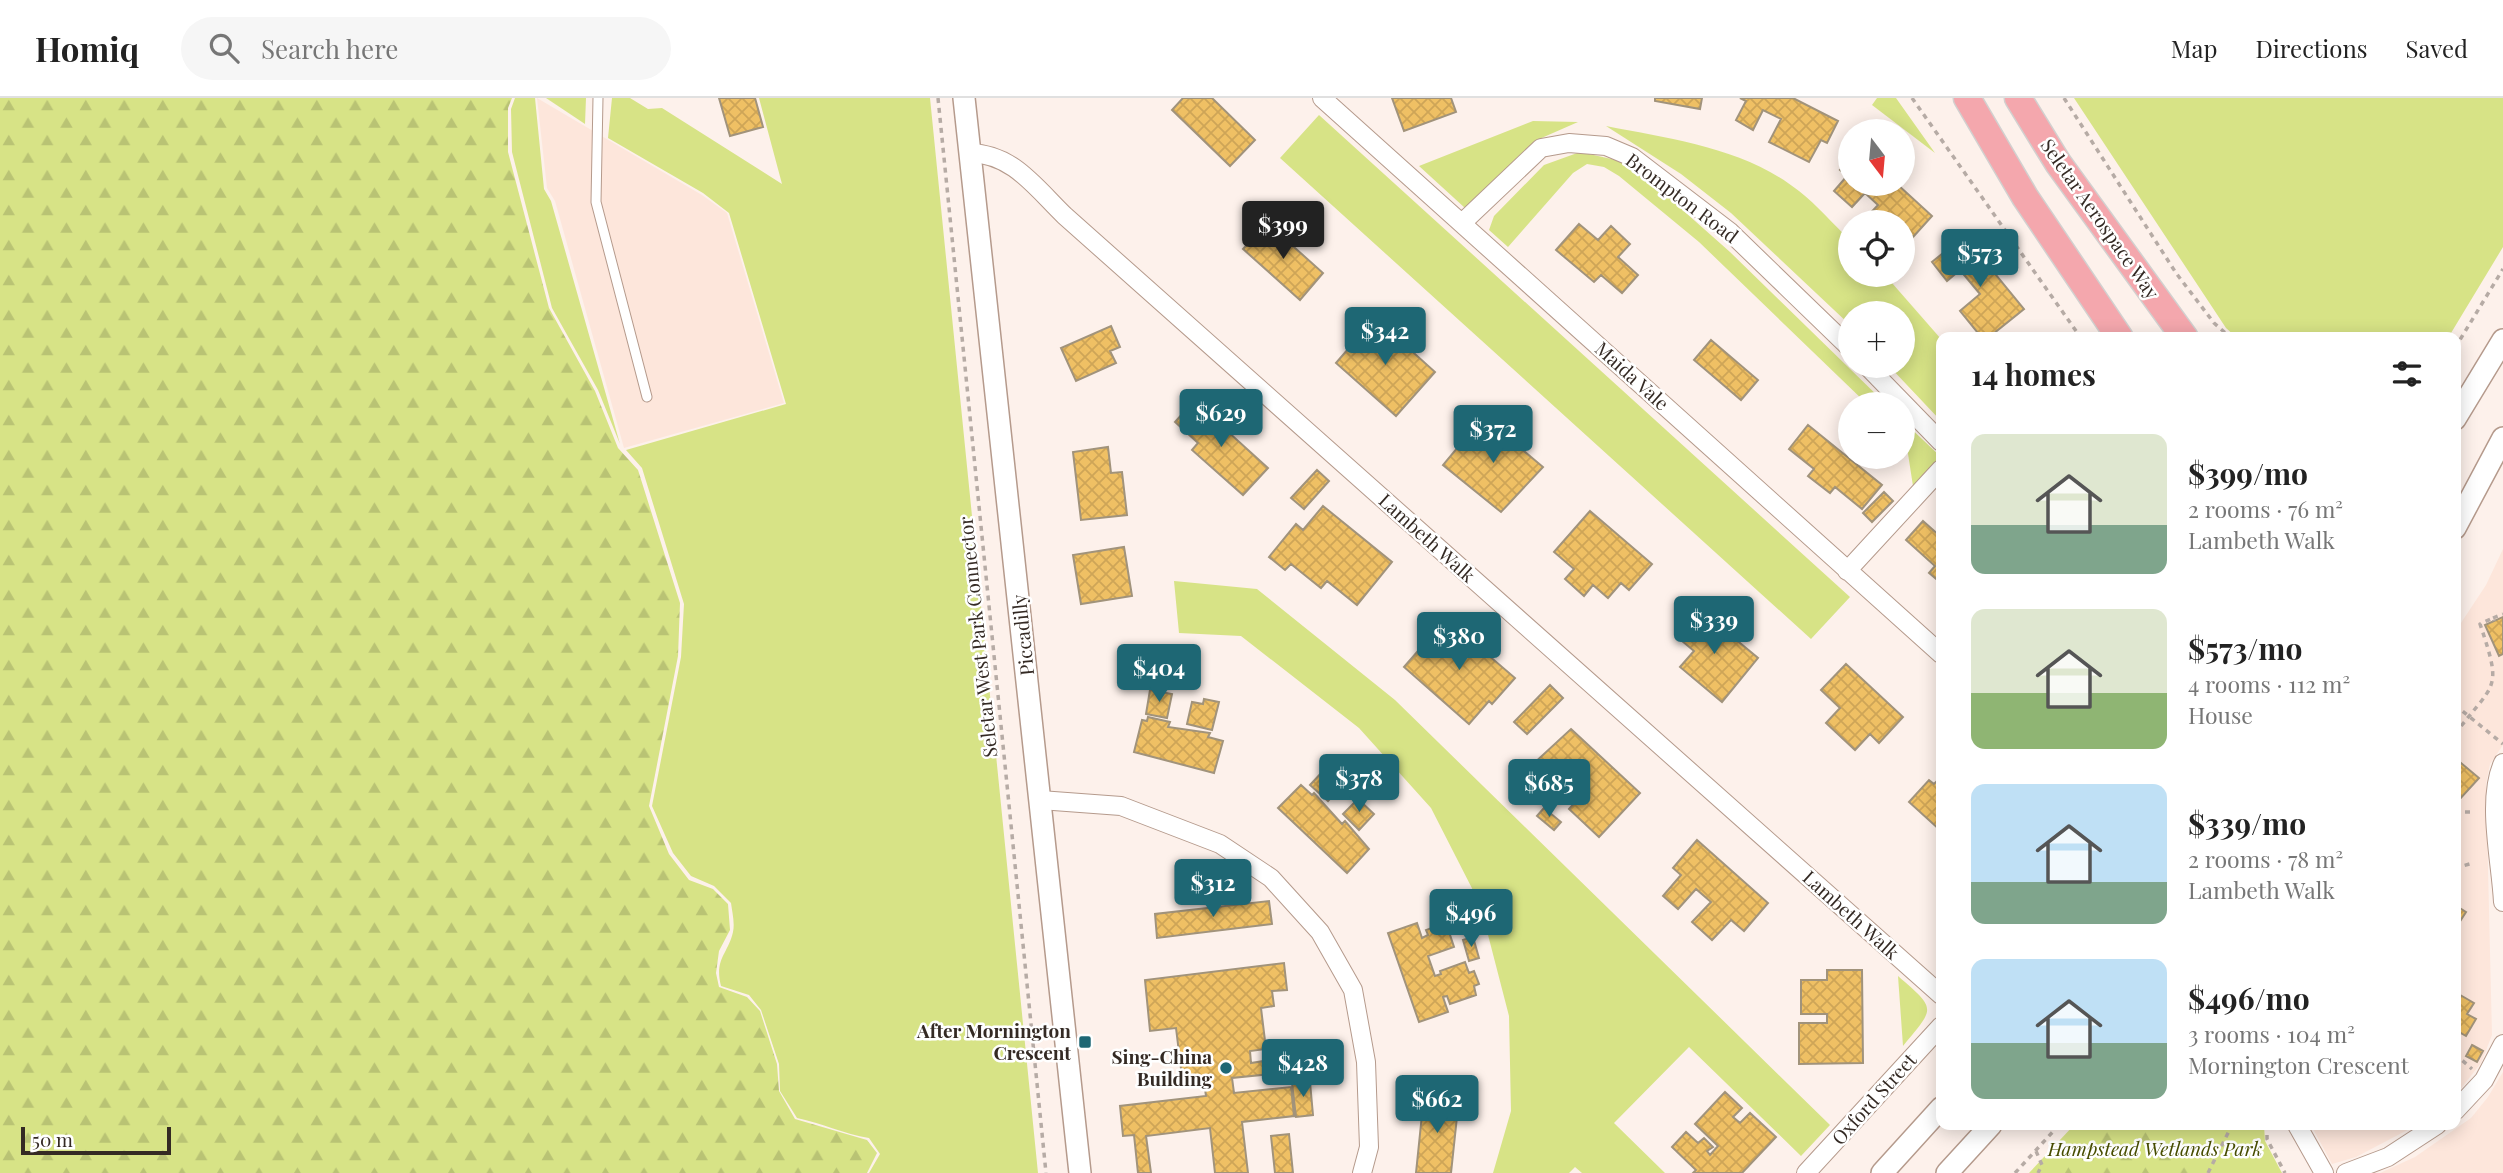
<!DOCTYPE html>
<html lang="en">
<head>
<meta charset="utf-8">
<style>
	body { margin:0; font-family:"Playfair Display",serif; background:#f6f6f6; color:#222; height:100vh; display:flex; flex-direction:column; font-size:26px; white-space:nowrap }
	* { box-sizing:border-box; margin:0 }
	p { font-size:23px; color:#767676 }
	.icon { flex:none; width:38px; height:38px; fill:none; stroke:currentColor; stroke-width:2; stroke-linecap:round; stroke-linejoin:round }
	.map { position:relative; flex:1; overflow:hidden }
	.drawer { position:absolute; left:1936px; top:234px; width:525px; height:798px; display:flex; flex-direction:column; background:#fff; border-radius:14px; box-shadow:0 4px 18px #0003 }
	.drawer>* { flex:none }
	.needle { width:46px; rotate:164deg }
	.fabs { position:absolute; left:1838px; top:21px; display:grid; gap:14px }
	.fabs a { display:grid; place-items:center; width:77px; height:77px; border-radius:50%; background:#fff; box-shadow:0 4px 18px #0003; font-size:35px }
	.scale { position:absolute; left:21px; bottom:18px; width:150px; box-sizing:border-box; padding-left:7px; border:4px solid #342a24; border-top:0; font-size:19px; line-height:24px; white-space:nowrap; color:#342a24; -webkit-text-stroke:5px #fff; paint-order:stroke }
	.price { position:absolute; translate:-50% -60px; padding:0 16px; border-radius:7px; background:#1e6774; color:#fff; font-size:23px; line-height:46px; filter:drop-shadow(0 2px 4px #0008) }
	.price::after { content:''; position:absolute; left:50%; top:42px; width:21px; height:16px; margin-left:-10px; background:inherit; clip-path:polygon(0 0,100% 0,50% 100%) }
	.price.active { background:#222; color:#fff }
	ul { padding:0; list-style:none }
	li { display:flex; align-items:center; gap:21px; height:175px; padding:0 35px }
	li span { display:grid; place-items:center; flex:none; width:196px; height:140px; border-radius:14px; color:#555 }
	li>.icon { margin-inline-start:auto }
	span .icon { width:84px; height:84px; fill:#fffc; stroke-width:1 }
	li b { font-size:30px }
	h2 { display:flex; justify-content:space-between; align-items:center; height:84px; padding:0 35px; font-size:30px }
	header { display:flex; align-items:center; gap:42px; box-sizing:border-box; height:98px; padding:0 35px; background:#fff; border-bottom:2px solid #e0e0e0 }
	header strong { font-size:33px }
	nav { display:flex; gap:38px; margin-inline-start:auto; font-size:24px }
	.search { width:490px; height:63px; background:#f6f6f6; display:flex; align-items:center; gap:18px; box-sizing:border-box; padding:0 24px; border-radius:38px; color:#767676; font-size:26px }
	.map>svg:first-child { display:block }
</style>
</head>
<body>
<header>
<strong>Homiq</strong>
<div class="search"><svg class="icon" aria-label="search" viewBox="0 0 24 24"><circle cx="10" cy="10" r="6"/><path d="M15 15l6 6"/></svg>Search here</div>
<nav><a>Map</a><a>Directions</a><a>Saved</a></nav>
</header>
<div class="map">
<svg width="2503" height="1075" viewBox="0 0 2503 1075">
	<defs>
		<pattern id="forest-firs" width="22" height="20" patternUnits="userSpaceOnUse" patternTransform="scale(1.75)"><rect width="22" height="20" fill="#d7e386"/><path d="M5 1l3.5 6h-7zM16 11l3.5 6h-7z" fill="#b9c374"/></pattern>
		<pattern id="building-cross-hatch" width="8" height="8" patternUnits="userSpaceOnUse" patternTransform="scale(1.75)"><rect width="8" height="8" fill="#efc064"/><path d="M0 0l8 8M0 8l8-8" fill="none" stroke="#cea557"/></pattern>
	</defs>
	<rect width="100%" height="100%" fill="#fdf1eb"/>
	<!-- built -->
	<path fill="#fde6db" d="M537 0 702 97 727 115 784 305 624 350 555 103 547 90Z
		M2503 451V647L2490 666 2486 686 2492 937 2481 965 2455 998V534L2486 487Z
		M2503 974V1075H2380L2415 1059 2471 1020 2488 999Z
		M2311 1027H2417L2356 1059 2332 1066Z"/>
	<!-- green -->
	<path fill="#d7e386" d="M515 0H535L544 91 551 103 620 346 598 292 552 210 512 54 511 11Z
		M546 0H586L585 26Z
		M612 0H630L648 11 662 10 782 86 759 0H930L1038 1075H869L880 1056 869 1040C844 1036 822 1025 797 1020L780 993 779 966 761 912 749 897 721 888C714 861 728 856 733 834 735 825 732 813 731 805L714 788 691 778 673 755 652 708 681 559 684 506 642 370 626 352 786 306 729 115 703 95 608 40Z
		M1877 0H1896L1935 55 1872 7Z
		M2074 0H2503V149L2448 240H2237L2226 230Z
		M1319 17 1850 499 1811 541 1280 60Z
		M1533 23 1578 24 1537 42 1465 110 1419 68Z
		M1606 28C1672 41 1745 50 1799 93 1817 107 1833 126 1850 142V177H1885L1941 241V323L1889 268H1902V215H1850V227L1731 115 1681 76Z
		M1580 54 1625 64 1651 84 1730 154 1886 306H1867L1699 144 1619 78 1604 69 1587 66 1573 75 1508 149 1489 132 1494 118 1544 67Z
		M1902 322 1941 359 1913 388 1906 343 1902 340Z
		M1174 483 1257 491 1395 602 1830 1027 1801 1058 1689 949 1614 1025 1665 1075H1582L1575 1069 1569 1075H1493L1511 1013 1509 918 1480 806 1431 710 1359 630 1241 538 1179 535Z
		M1898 878C1937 912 1935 909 1903 948Z
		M2074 1027H2264L2265 1043 2282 1075H2029Z"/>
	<!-- forest -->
	<path fill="url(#forest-firs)" d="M0 0H512L508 10V54L549 210 595 293 618 350 638 372 680 505 678 558 649 708 669 756 689 782 713 791 728 806 730 832 719 853 716 875 719 889 747 899 760 913 777 966 779 993 795 1021 867 1042 877 1055 867 1075H0Z
		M2107 1027H2153L2192 1075H2058Z"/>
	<!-- building -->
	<path fill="url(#building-cross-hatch)" stroke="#a1937b" stroke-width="2" d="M719 0H755L763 29 730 38Z
		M1183 0H1212L1255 42 1230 68 1172 12Z
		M1392 0H1451L1456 14 1404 33Z
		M1655 0H1702L1700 11 1655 3Z
		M1740 0H1793L1838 23 1827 45 1821 42 1809 64 1769 44 1781 21 1763 12 1753 32 1736 22 1746 3Z
		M1850 62V86H1897L1932 118 1913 139 1902 130V124H1865L1863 123 1878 107 1865 95 1852 109 1834 93 1847 78 1840 72Z
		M1267 125 1323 175 1300 202 1243 151Z
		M1579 126 1598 142 1611 128 1630 146 1618 159 1638 177 1622 195 1601 177 1594 184 1556 152Z
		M1964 138 2024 211 1988 240H1982L1960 213 1980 196 1960 172 1947 183 1932 164Z
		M1375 220 1435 274 1396 318 1336 265Z
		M1111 228 1120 249 1110 253 1116 265 1076 283 1061 250Z
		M1711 242 1758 282 1741 302 1694 262Z
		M1194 303 1268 370 1243 397 1192 352 1198 345 1175 324Z
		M1483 319 1543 369 1501 414 1443 367Z
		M1808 327 1882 387 1862 411 1835 389 1830 395 1808 378 1814 371 1789 351Z
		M1108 349 1111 375 1122 374 1127 417 1081 422 1073 354Z
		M1317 372 1329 383 1304 411 1291 400Z
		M1884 394 1893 403 1872 424 1863 415Z
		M1323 408 1392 464 1357 507 1327 483 1321 490 1291 466 1285 472 1269 459 1296 426 1303 432Z
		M1590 413 1652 466 1629 492 1621 485 1608 500 1593 487 1584 498 1565 481 1574 471 1554 454Z
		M1923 423 1941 439V485L1929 475 1935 468 1906 442Z
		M1124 449 1132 498 1081 506 1073 457Z
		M1699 511 1758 560 1722 604 1680 569 1694 553 1676 538Z
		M2503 519V556L2499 558 2485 527Z
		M1446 521 1515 580 1492 606 1489 603 1469 626 1404 569Z
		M1846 566 1903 619 1879 645 1870 636 1855 652 1826 625 1840 610 1821 592Z
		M1550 587 1563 600 1527 636 1514 624Z
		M1150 592 1172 596 1167 620 1146 616Z
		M1204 601 1219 604 1212 632 1187 626 1192 604 1203 606Z
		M1148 619 1170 624 1168 629 1210 635 1208 639 1223 643 1214 675 1134 654 1142 622 1147 623Z
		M1571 631 1640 695 1599 739 1569 711 1587 691 1579 684 1560 703 1539 684 1544 680 1531 668Z
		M2455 660 2479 680 2459 702 2455 699Z
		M1325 671 1342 687 1328 703 1310 687Z
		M1941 679V733L1909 704 1929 682 1934 686Z
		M1301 687 1312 697 1314 695 1342 726 1345 723 1369 751 1347 775 1278 710Z
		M1358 701 1374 716 1359 732 1343 716Z
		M1544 710 1561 724 1554 732 1537 718Z
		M1697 742 1768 805 1744 833 1731 822 1712 842 1692 824 1711 804 1696 791 1678 811 1663 798 1681 777 1673 770Z
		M1269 803 1272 826 1157 840 1155 816Z
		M2455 807 2466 814 2455 831Z
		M1417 825 1422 840 1428 837 1426 832 1446 825 1454 849 1428 858 1435 878 1441 876 1440 873 1465 864 1469 875 1474 873 1479 886 1474 888 1476 897 1450 906 1447 898 1443 899 1448 914 1419 924 1388 835Z
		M1473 839 1479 860 1469 863 1463 842Z
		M1284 865 1287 892 1272 893 1274 908 1261 910 1266 951 1250 953 1251 965 1270 962 1271 976 1232 980 1234 995 1291 989 1294 1018 1242 1024 1248 1075H1215L1210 1030 1146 1038 1151 1075H1138L1134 1037 1123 1038 1120 1008 1206 998 1204 984 1183 987 1176 930 1150 933 1145 882Z
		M1827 872H1862L1863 965 1799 966V925H1827V916H1801V882H1827Z
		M2455 894 2474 905 2467 916 2476 921 2466 938 2457 933 2455 937Z
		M2472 947 2483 953 2477 964 2466 958Z
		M1310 984 1313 1017 1296 1019 1292 985Z
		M1725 994 1742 1010 1733 1019 1740 1025 1750 1015 1776 1039 1742 1075H1693L1696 1072 1672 1049 1686 1034 1698 1045 1704 1040 1713 1049 1707 1053 1710 1057 1718 1048 1695 1026Z
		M1424 997 1459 1000 1451 1075H1416Z
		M1289 1036 1293 1075H1275L1271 1038Z"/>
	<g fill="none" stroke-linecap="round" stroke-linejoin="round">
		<defs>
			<path id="service" d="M598 0 596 104 647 299"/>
			<path id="minor" d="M1322 0 1941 556
				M970 55C1013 56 1035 89 1065 118L1941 897
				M1462 125 1541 50 1569 45 1606 48 1632 59 1730 134 1850 250
				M1867 268 1941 344
				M1847 473 1941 371
				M2503 665C2486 702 2501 763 2503 804
				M1040 702 1121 708 1220 746 1271 780 1320 834 1353 892 1366 964 1369 1049 1362 1075
				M2455 1013 2484 982 2503 946
				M2297 1027 2324 1075
				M1806 1075 1941 928
				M2346 1075 2388 1059 2437 1027"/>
			<path id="tertiary" d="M964 0 1080 1075
				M2455 321 2503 242
				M2455 430 2503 340
				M1882 1075 1941 1010
				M1947 1075 1991 1027"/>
			<path id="primary" d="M1967 0 2025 99 2120 240
				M2018 0 2058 65 2185 240"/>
		</defs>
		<!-- service casing -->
		<use href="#service" stroke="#b59a8c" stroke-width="11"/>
		<!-- minor casing -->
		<use href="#minor" stroke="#b59a8c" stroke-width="20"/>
		<!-- tertiary casing -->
		<use href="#tertiary" stroke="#b59a8c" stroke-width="24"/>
		<!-- primary casing -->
		<use href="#primary" stroke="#d2d0cf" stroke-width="29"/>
		<!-- path -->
		<path stroke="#b6aba5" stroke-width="3.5" stroke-dasharray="5 5" stroke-linecap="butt" d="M938 0 1046 1075
			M1912 0 2081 240
			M2064 0 2176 175 2214 225 2231 240
			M2455 250 2503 171
			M2493 520 2503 516
			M2455 607 2503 646
			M2455 636C2495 583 2503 594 2480 526L2493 520 2494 523
			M2455 714H2471
			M2455 770 2473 765
			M2455 956 2472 971
			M2267 1027V1041L2285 1075
			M2036 1053 2042 1067 2038 1075
			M2015 1075 2059 1027
			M2208 1075 2232 1027"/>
		<!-- service -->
		<use href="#service" stroke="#fff" stroke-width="9"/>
		<!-- minor -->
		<use href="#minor" stroke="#fff" stroke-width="18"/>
		<!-- tertiary -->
		<use href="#tertiary" stroke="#fff" stroke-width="21"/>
		<!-- primary -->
		<use href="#primary" stroke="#f4a7ad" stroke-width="26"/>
	</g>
	<!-- markers -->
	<g fill="#1e6774" stroke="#fff" stroke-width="2.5">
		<rect x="1078" y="937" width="14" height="14" rx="3.5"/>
		<circle cx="1226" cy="970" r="7"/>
	</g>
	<g text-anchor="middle" stroke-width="5" stroke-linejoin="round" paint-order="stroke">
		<!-- street labels -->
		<g font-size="19" fill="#342a24" stroke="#fff">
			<text transform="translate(1682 100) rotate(37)" y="7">Brompton Road</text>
			<text transform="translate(2100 121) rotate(55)" y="7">Seletar Aerospace Way</text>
			<text transform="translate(1632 278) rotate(42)" y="7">Maida Vale</text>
			<text transform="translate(1427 440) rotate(42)" y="7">Lambeth Walk</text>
			<text transform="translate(1023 537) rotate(-96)" y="7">Piccadilly</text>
			<text transform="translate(978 539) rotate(-96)" y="7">Seletar West Park Connector</text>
			<text transform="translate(1851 817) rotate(42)" y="7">Lambeth Walk</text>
			<text transform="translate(1874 1001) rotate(-48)" y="7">Oxford Street</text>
		</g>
		<!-- poi labels -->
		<g font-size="19" font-weight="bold" fill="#342a24" stroke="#fff" text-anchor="end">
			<text x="1071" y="940">After Mornington<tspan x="1071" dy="22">Crescent</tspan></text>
			<text x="1212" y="966">Sing-China<tspan x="1212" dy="22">Building</tspan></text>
		</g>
		<!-- park labels -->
		<g font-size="19" font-style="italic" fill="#474d00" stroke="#fff">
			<text x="2155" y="1058">Hampstead Wetlands Park</text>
		</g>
	</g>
</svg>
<div class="fabs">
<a><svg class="needle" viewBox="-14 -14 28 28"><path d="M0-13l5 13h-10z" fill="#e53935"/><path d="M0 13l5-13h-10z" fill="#767676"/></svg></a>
<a><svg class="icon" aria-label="locate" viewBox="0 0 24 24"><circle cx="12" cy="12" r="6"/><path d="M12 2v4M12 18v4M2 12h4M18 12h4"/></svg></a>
<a>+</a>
<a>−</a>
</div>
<div class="scale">50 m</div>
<b class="price active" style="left:1283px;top:163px">$399</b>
<b class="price" style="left:1980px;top:191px">$573</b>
<b class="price" style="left:1385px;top:269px">$342</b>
<b class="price" style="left:1221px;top:351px">$629</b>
<b class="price" style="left:1493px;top:367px">$372</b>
<b class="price" style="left:1714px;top:558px">$339</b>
<b class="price" style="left:1459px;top:574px">$380</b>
<b class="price" style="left:1159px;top:606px">$404</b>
<b class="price" style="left:1359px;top:716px">$378</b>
<b class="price" style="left:1549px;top:721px">$685</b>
<b class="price" style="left:1213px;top:821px">$312</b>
<b class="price" style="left:1471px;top:851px">$496</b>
<b class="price" style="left:1303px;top:1001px">$428</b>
<b class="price" style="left:1437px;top:1037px">$662</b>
<section class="drawer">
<h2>14 homes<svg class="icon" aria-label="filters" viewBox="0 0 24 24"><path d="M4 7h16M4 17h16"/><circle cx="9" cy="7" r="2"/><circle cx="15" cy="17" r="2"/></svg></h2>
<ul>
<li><span style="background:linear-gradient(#dfe7d0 65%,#7fa58c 0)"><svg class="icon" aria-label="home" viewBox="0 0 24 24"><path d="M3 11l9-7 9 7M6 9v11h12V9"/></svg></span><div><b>$399/mo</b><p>2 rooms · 76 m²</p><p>Lambeth Walk</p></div></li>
<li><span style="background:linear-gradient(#dfe7d0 60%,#8fb573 0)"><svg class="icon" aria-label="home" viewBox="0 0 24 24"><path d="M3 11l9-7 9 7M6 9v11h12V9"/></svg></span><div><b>$573/mo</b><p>4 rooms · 112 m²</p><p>House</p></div></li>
<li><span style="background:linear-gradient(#bfe0f5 70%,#7fa58c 0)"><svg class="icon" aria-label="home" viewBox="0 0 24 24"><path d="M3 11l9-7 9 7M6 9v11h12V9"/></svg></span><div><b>$339/mo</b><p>2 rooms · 78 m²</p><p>Lambeth Walk</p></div></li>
<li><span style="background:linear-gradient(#bfe0f5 60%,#7fa58c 0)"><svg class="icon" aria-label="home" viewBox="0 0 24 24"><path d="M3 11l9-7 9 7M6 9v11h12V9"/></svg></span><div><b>$496/mo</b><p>3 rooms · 104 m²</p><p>Mornington Crescent</p></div></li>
</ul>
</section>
</div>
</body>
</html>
